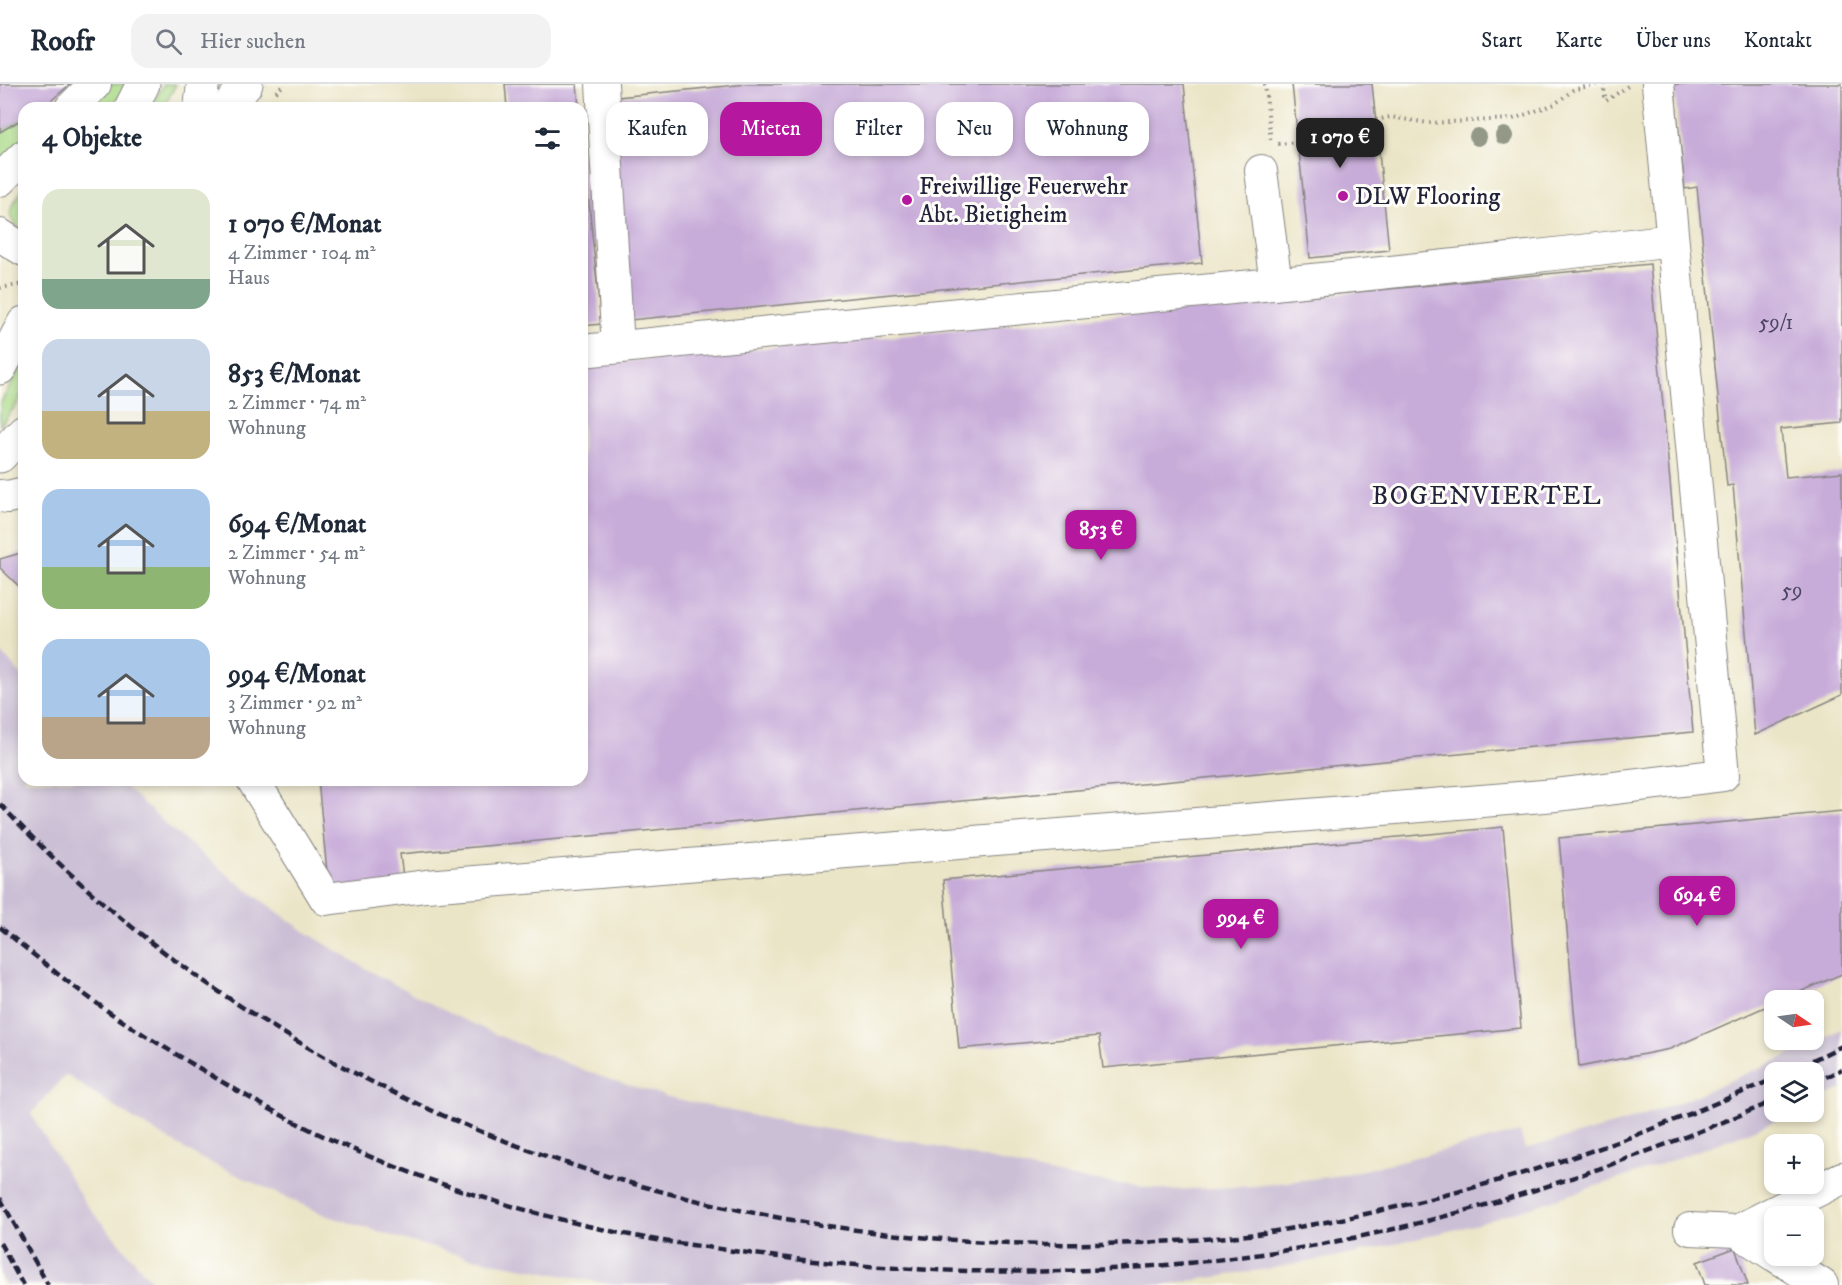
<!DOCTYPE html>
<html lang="de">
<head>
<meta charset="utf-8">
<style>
	body { margin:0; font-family:"IM FELL DW Pica",serif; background:#f2f2f3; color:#1f2937; height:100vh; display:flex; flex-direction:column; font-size:22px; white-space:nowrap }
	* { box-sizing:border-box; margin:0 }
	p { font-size:20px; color:#747a83 }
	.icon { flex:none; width:33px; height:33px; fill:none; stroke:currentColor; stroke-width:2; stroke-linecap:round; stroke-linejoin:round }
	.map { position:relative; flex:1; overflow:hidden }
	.details { position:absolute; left:18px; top:18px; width:570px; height:684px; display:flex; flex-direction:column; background:#fff; border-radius:18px; box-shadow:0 3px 9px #0003 }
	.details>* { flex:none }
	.guide { position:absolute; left:606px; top:18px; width:570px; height:54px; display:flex; gap:12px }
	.needle { width:39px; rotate:103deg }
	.buttons { position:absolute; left:1764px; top:906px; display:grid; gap:12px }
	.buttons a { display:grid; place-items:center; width:60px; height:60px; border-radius:12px; background:#fff; box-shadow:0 3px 9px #0003; font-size:30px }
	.price { position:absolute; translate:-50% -51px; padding:0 14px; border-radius:12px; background:#b5179e; color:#fff; font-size:20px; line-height:39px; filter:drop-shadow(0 2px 3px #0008) }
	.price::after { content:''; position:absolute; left:50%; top:36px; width:18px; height:14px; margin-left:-9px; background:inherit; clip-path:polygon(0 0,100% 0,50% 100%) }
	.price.on { background:#222; color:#fff }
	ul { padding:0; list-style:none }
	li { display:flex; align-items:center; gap:18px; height:150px; padding:0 24px }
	li span { display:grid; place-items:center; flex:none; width:168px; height:120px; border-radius:18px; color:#555 }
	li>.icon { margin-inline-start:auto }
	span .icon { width:72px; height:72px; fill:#fffc; stroke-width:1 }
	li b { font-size:26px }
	h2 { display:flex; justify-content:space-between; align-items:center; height:72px; padding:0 24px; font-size:26px }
	.tag { padding:0 21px; border-radius:18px; background:#fff; box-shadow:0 3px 9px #0003; font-size:21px; line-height:54px }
	.tag.on { background:#b5179e; color:#fff }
	header { display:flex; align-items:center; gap:36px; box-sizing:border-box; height:84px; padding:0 30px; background:#fff; border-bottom:2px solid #e0e1e3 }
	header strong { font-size:28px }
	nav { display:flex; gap:33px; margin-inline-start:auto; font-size:21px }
	.search { width:420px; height:54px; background:#f2f2f3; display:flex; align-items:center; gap:15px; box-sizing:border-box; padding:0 21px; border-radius:18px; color:#747a83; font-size:22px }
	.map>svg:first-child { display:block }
</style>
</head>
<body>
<header>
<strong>Roofr</strong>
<div class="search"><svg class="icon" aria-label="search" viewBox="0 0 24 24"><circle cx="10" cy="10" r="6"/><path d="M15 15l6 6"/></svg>Hier suchen</div>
<nav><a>Start</a><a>Karte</a><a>Über uns</a><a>Kontakt</a></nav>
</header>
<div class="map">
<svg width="1842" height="1201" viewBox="0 0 1842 1201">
	<rect width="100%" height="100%" fill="#fdfcf7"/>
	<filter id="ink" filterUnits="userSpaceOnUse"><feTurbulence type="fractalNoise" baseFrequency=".0167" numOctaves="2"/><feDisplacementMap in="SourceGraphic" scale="12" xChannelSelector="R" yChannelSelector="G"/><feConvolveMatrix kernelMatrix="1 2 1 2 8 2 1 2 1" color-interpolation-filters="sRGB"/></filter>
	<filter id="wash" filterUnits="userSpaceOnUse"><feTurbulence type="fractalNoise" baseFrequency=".008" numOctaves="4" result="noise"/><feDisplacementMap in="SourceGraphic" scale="24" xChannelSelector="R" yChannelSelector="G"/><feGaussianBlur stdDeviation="1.35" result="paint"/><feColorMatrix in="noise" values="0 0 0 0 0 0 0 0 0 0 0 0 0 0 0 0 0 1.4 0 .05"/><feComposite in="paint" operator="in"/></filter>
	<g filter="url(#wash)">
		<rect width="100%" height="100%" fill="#ebe5c7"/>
		<!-- industrial -->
		<path fill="#cbbfd5" d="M0 566 24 595V696H118L169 743 234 796 304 847 375 890 451 930 502 953 599 992 668 1013 787 1039 920 1059 1066 1093 1166 1106 1256 1102 1342 1091 1520 1048 1525 1065 1624 1038 1680 1018 1780 975 1842 945V1005L1814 1019V988H1774V1028H1796L1740 1051 1640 1088 1478 1140 1353 1170 1261 1186 1162 1201H613L467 1173 405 1156 325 1131 200 1074 135 1036 66 991 31 1030 85 1119 155 1201H5L0 1192Z"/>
		<!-- green -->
		<path fill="#aada88" stroke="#667e62" stroke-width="1.5" d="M109 0H126L114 24H88Z
			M164 0H176L163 24H150Z
			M24 34V58L0 88V48Z
			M24 104V149C2 131 10 124 24 104Z
			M24 277V307L16 321 0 342V320Z"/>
		<g id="blocks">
			<!-- building -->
			<path fill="#c7acd9" d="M0 0H70L52 16 40 24H24V34L0 48Z
				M505 0H577L579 24H507Z
				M747 0H1184L1202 179 630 236 608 14Z
				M1292 0H1372L1389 166 1310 174Z
				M1674 0H1842V339L1781 345 1786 393 1842 388V611L1755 651 1733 401 1727 402 1697 103 1685 105Z
				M582 69H584L601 240 582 242Z
				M1650 180 1693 648 400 770 404 801 329 808 318 696H582V282Z
				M24 468V507L0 484V475Z
				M1842 727V890L1781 916H1774V919L1670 965 1579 983 1559 754Z
				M1503 743 1521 944 1103 984 1099 952 959 965 943 796Z
				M1735 1164 1748 1201H1705L1697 1178Z"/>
		</g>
	</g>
	<g filter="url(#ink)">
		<use href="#blocks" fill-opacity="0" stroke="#868481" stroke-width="1.5"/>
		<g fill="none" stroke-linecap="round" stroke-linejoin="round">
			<defs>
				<path id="minor" d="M602 0 618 263
					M71 24 95 0
					M200 24 203 0
					M1261 87 1276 200
					M0 96 24 72
					M0 151 24 166
					M582 267C945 229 1310 201 1672 156
					M0 412 8 413 24 409
					M253 696 326 815 426 802 1556 711 1723 691 1658 0
					M1690 1145 1737 1147
					M1774 1171 1737 1147 1842 1094
					M1776 1172 1822 1201"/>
				<path id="major" d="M131 24 143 0
					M228 24 246 0
					M0 284 24 239
					M0 372 24 347"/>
			</defs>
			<!-- minor casing -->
			<use href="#minor" stroke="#868481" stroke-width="34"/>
			<!-- major casing -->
			<use href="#major" stroke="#868481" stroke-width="35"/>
			<!-- path -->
			<path stroke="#868481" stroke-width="4" stroke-dasharray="1.5 4.5" stroke-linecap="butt" d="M1265 0 1271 59
				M1605 0 1604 8 1606 17 1628 2
				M276 8 285 0
				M1376 36 1390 33 1428 39 1513 35 1555 20 1573 6 1597 0
				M1278 60 1298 58
				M0 204 19 201 24 203"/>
			<!-- minor -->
			<use href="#minor" stroke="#fff" stroke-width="32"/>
			<!-- major -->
			<use href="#major" stroke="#fff" stroke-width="33"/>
			<!-- rail -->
			<path stroke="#22223b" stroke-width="4.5" stroke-dasharray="9 4.5" stroke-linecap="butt" d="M0 720C318 1061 797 1201 1257 1150 1366 1133 1473 1107 1576 1072 1644 1050 1709 1022 1774 995
				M0 843C36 873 73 903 112 930 143 951 176 970 209 990 257 1019 307 1046 359 1068 444 1104 539 1133 630 1151 658 1157 686 1160 714 1164 925 1197 1143 1197 1353 1154 1498 1124 1638 1074 1774 1017
				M1788 988 1842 962
				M1814 999 1842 985
				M0 1114 48 1201
				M0 1159 23 1201"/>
		</g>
		<!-- trees -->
		<g fill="#939887">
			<circle cx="1504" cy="52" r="9"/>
			<circle cx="1478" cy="53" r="9"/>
		</g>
	</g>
	<!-- markers -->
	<g fill="#b5179e" stroke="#fdfcf7" stroke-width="2">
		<circle cx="1343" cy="112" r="6"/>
		<circle cx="907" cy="116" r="6"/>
	</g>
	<g text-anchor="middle" stroke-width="6" stroke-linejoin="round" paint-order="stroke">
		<!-- number labels -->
		<g font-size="21" fill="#4b4462">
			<text x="1776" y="245">59/1</text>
			<text x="1792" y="513">59</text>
		</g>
		<!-- poi labels -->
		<g font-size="24" fill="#22223b" stroke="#fdfcf7" text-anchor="start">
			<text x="919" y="110">Freiwillige Feuerwehr<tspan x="919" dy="28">Abt. Bietigheim</tspan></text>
			<text x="1355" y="120">DLW Flooring</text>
		</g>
		<!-- neighbourhood labels -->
		<g font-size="26" letter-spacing="1.5" fill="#22223b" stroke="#fdfcf7">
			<text x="1487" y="420">BOGENVIERTEL</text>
		</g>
	</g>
</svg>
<div class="buttons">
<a><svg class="needle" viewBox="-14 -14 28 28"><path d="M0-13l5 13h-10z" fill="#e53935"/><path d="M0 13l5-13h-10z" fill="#747a83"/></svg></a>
<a><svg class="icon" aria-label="layers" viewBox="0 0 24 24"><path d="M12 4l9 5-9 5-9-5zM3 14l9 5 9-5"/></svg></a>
<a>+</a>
<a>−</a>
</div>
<b class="price on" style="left:1340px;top:85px">1 070 €</b>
<b class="price" style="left:1101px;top:477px">853 €</b>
<b class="price" style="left:1697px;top:843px">694 €</b>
<b class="price" style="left:1241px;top:866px">994 €</b>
<div class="guide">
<a class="tag">Kaufen</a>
<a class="tag on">Mieten</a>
<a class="tag">Filter</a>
<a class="tag">Neu</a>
<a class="tag">Wohnung</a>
</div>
<section class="details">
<h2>4 Objekte<svg class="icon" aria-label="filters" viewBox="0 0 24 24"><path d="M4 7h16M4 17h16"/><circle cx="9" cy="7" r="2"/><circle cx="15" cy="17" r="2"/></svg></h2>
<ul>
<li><span style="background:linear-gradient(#dfe7d0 75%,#7fa58c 0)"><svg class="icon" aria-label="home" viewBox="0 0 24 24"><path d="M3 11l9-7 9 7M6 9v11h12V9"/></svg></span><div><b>1 070 €/Monat</b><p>4 Zimmer · 104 m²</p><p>Haus</p></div></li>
<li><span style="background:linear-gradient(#c9d6e8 60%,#c2b280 0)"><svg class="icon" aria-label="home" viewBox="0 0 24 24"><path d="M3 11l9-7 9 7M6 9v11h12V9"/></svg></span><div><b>853 €/Monat</b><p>2 Zimmer · 74 m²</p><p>Wohnung</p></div></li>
<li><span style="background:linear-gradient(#a9c7e8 65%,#8fb573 0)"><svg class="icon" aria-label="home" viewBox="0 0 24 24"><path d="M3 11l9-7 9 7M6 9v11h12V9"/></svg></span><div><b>694 €/Monat</b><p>2 Zimmer · 54 m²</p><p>Wohnung</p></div></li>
<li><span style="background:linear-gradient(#a9c7e8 65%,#b9a48a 0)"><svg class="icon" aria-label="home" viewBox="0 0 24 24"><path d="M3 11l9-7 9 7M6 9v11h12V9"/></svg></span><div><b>994 €/Monat</b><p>3 Zimmer · 92 m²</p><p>Wohnung</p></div></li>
</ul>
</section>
</div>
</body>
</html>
